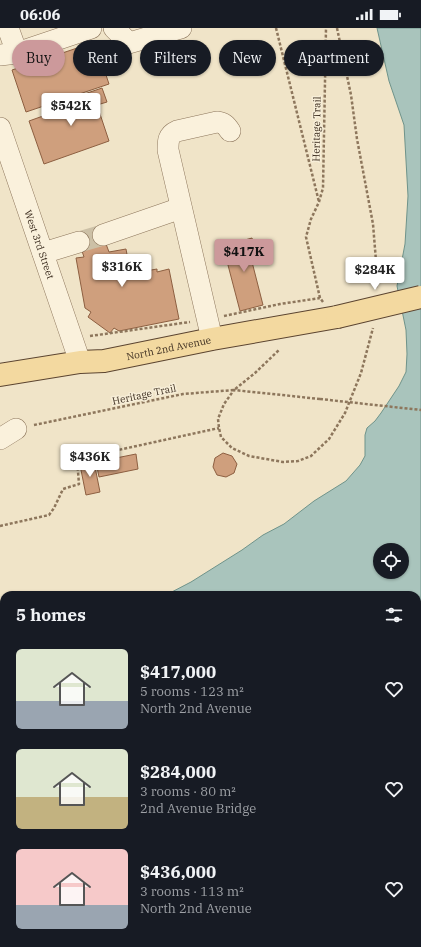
<!DOCTYPE html>
<html lang="en">
<head>
<meta charset="utf-8">
<style>
	body { margin:0; font-family:"IBM Plex Serif",serif; background:#242831; color:#f1f3f6; height:100vh; display:flex; flex-direction:column; font-size:15px; white-space:nowrap }
	* { box-sizing:border-box; margin:0 }
	p { font-size:13px; color:#9ea1a6 }
	.icon { flex:none; width:22px; height:22px; fill:none; stroke:currentColor; stroke-width:2; stroke-linecap:round; stroke-linejoin:round }
	.map { position:relative; flex:1; overflow:hidden }
	.drawer { position:absolute; left:0px; top:563px; width:421px; height:356px; display:flex; flex-direction:column; background:#171b24; border-radius:12px 12px 0 0; box-shadow:0 1px 3px #0004 }
	.drawer>* { flex:none }
	.banner { position:absolute; left:12px; top:12px; width:397px; height:36px; display:flex; gap:8px }
	.fabs { position:absolute; left:373px; top:515px; display:grid; gap:8px }
	.fabs a { display:grid; place-items:center; width:36px; height:36px; border-radius:50%; background:#171b24; box-shadow:0 1px 3px #0004; font-size:20px }
	.price { position:absolute; translate:-50% -34px; padding:0 9px; border-radius:4px; background:#fff; color:#222; font-size:13px; line-height:26px; filter:drop-shadow(0 1px 2px #0008) }
	.price::after { content:''; position:absolute; left:50%; top:24px; width:12px; height:9px; margin-left:-6px; background:inherit; clip-path:polygon(0 0,100% 0,50% 100%) }
	.price.current { background:#cc999b; color:#111 }
	ul { padding:0; list-style:none }
	li { display:flex; align-items:center; gap:12px; height:100px; padding:0 16px }
	li span { display:grid; place-items:center; flex:none; width:112px; height:80px; border-radius:6px; color:#555 }
	li>.icon { margin-inline-start:auto }
	span .icon { width:48px; height:48px; fill:#fffc; stroke-width:1 }
	li b { font-size:17px }
	h2 { display:flex; justify-content:space-between; align-items:center; height:48px; padding:0 16px; font-size:17px }
	.chip { padding:0 14px; border-radius:18px; background:#171b24; box-shadow:0 1px 3px #0004; font-size:14px; line-height:36px }
	.chip.current { background:#cc999b; color:#111 }
	.status { display:flex; justify-content:space-between; align-items:center; height:28px; padding:0 20px; background:#171b24; direction:ltr }
	.status svg { height:11px; fill:currentColor }
	.map>svg:first-child { display:block }
</style>
</head>
<body>
<div class="status"><b>06:06</b><svg viewBox="0 0 49 12"><path d="M0 12V9h3v3zM5 12V6h3v6zM10 12V3h3v9zM15 12V0h3v12zM26 1h20v11H26zM47 4h2v5h-2z"/></svg></div>
<div class="map">
<svg width="421" height="919" viewBox="0 0 421 919">
	<rect width="100%" height="100%" fill="#f0e4c8"/>
	<!-- green -->
	<path fill="#c9cf9b" d="M8 915H232L230 919H0Z"/>
	<!-- cemetery -->
	<path fill="#bfc49a" d="M421 779V919H290V915H417V781Z"/>
	<!-- water -->
	<path fill="#a9c4bc" stroke="#6f938a" fill-rule="evenodd" d="M377 0H421V691L417 692V567H166L191 554 242 522 263 507 284 496 314 473 346 453 360 437 365 428V407L367 400 375 393 381 385 399 358 406 344 407 326 406 302 397 258 405 216 408 168 404 97 389 53ZM380 522H402V544H380Z
		M2 632 4 638V888L0 890V633Z"/>
	<!-- building -->
	<path fill="#cf9f7d" stroke="#8d5f41" d="M95 14 109 56 26 84 12 42Z
		M102 60 107 74 97 77 109 113 44 136 29 93 57 83 55 76Z
		M100 200 109 224 126 221 128 232H131L132 241 140 244 157 241V244L169 241 179 291 119 303 114 300 110 305 88 289 91 284 85 280 76 230 84 229 77 208Z
		M252 210 257 228 251 230 263 277 240 283 223 218Z
		M223 425 232 428 237 436 234 445 226 449 217 447 213 439 215 430Z
		M136 426 138 441 99 449 96 434Z
		M94 434 100 464 86 467 80 437Z"/>
	<g fill="none" stroke-linecap="round" stroke-linejoin="round">
		<!-- minor-tunnel -->
		<path stroke="#ccc0a6" stroke-width="21" stroke-dasharray="21 10" stroke-linecap="butt" d="M79 214 103 207"/>
		<defs>
			<g id="minor">
				<path d="M8 0 17 25"/>
				<path d="M114 0 129 15 181 0"/>
				<path d="M0 27 17 25 91 0"/>
				<path id="s1" d="M0 100 80 334"/>
				<path d="M103 207 181 180"/>
				<path d="M43 225 79 214"/>
				<path d="M212 311 168 122C168 113 168 107 177 103L217 94C224 95 226 97 230 103"/>
				<path d="M0 411 16 401"/>
				<path d="M417 761 421 758"/>
				<path d="M82 919 88 915"/>
				<path d="M260 919 262 915"/>
			</g>
			<g id="major">
				<path id="s2" d="M0 347 80 334 104 333 212 311 337 289"/>
			</g>
		</defs>
		<!-- minor casing -->
		<use href="#minor" stroke="#8d765c" stroke-width="22"/>
		<!-- major casing -->
		<use href="#major" stroke="#5b4430" stroke-width="24"/>
		<!-- path -->
		<path stroke="#8d765c" stroke-width="2.5" stroke-dasharray="3 2" stroke-linecap="butt" d="M276 0 319 174
			M337 0 351 67 357 111 373 196 377 245 376 261
			M323 274 320 270 306 209 311 191 319 174 323 160 326 0
			M224 288 280 276 320 270
			M90 308 190 294
			M320 371 234 362 224 376 218 391 219 400 221 409 232 420 249 428 283 434 298 433 311 428 329 411 345 385 361 345 373 300
			M34 397 183 366 234 362 255 345 279 322
			M0 498 49 487 54 480 63 461 79 456 77 431 219 400"/>
		<!-- minor -->
		<use href="#minor" stroke="#faf1dc" stroke-width="21"/>
		<!-- major -->
		<use href="#major" stroke="#f3d9a0" stroke-width="22"/>
		<defs>
			<path id="major-bridge" d="M337 289 421 269"/>
		</defs>
		<!-- major-bridge casing -->
		<use href="#major-bridge" stroke="#5b4430" stroke-width="24" stroke-linecap="butt"/>
		<!-- path-bridge -->
		<path stroke="#8d765c" stroke-width="2.5" stroke-dasharray="3 2" stroke-linecap="butt" d="M320 371 421 382"/>
		<!-- major-bridge -->
		<use href="#major-bridge" stroke="#f3d9a0" stroke-width="22"/>
	</g>
	<g text-anchor="middle" stroke-width="3" stroke-linejoin="round" paint-order="stroke">
		<!-- street labels -->
		<g font-size="10" fill="#3d2e20" stroke="#f7eed8">
			<text transform="translate(316 101) rotate(-89)" y="4">Heritage Trail</text>
			<text dy="4" stroke="none"><textPath href="#s1" startOffset="123">West 3rd Street</textPath></text>
			<text dy="4" stroke="none"><textPath href="#s2" startOffset="171">North 2nd Avenue</textPath></text>
			<text transform="translate(144 366) rotate(-12)" y="4">Heritage Trail</text>
		</g>
	</g>
</svg>
<div class="fabs">
<a><svg class="icon" aria-label="locate" viewBox="0 0 24 24"><circle cx="12" cy="12" r="6"/><path d="M12 2v4M12 18v4M2 12h4M18 12h4"/></svg></a>
</div>
<b class="price" style="left:71px;top:99px">$542K</b>
<b class="price current" style="left:244px;top:245px">$417K</b>
<b class="price" style="left:122px;top:260px">$316K</b>
<b class="price" style="left:375px;top:263px">$284K</b>
<b class="price" style="left:90px;top:450px">$436K</b>
<div class="banner">
<a class="chip current">Buy</a>
<a class="chip">Rent</a>
<a class="chip">Filters</a>
<a class="chip">New</a>
<a class="chip">Apartment</a>
</div>
<section class="drawer">
<h2>5 homes<svg class="icon" aria-label="filters" viewBox="0 0 24 24"><path d="M4 7h16M4 17h16"/><circle cx="9" cy="7" r="2"/><circle cx="15" cy="17" r="2"/></svg></h2>
<ul>
<li><span style="background:linear-gradient(#dfe7d0 65%,#9aa5b1 0)"><svg class="icon" aria-label="home" viewBox="0 0 24 24"><path d="M3 11l9-7 9 7M6 9v11h12V9"/></svg></span><div><b>$417,000</b><p>5 rooms · 123 m²</p><p>North 2nd Avenue</p></div><svg class="icon" aria-label="heart" viewBox="0 0 24 24"><path d="M12 20l-8-8c-3-5 5-10 8-4 3-6 11-1 8 4z"/></svg></li>
<li><span style="background:linear-gradient(#dfe7d0 60%,#c2b280 0)"><svg class="icon" aria-label="home" viewBox="0 0 24 24"><path d="M3 11l9-7 9 7M6 9v11h12V9"/></svg></span><div><b>$284,000</b><p>3 rooms · 80 m²</p><p>2nd Avenue Bridge</p></div><svg class="icon" aria-label="heart" viewBox="0 0 24 24"><path d="M12 20l-8-8c-3-5 5-10 8-4 3-6 11-1 8 4z"/></svg></li>
<li><span style="background:linear-gradient(#f6c9c9 70%,#9aa5b1 0)"><svg class="icon" aria-label="home" viewBox="0 0 24 24"><path d="M3 11l9-7 9 7M6 9v11h12V9"/></svg></span><div><b>$436,000</b><p>3 rooms · 113 m²</p><p>North 2nd Avenue</p></div><svg class="icon" aria-label="heart" viewBox="0 0 24 24"><path d="M12 20l-8-8c-3-5 5-10 8-4 3-6 11-1 8 4z"/></svg></li>
</ul>
</section>
</div>
</body>
</html>
